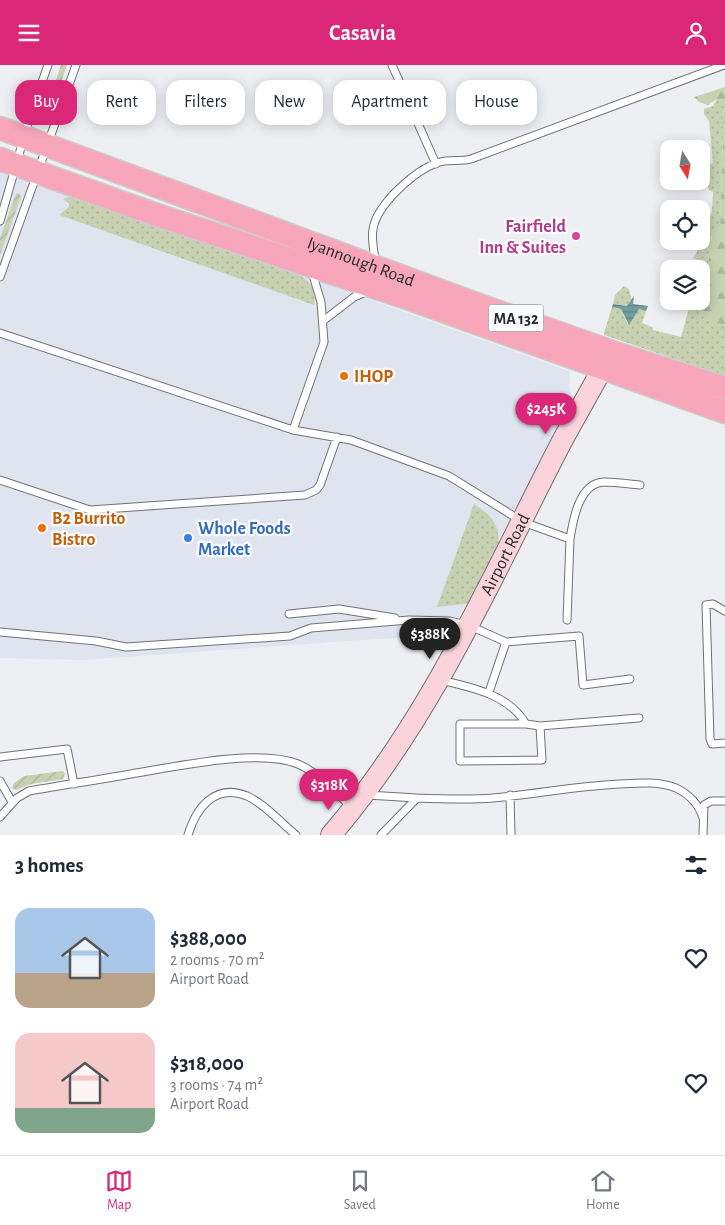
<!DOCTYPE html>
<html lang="en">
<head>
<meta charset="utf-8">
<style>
	body { margin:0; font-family:"Alegreya Sans",sans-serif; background:#f2f2f3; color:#1f2937; height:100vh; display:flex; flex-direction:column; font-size:19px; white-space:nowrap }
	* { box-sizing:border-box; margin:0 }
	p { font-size:16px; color:#747a83 }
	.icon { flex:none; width:28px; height:28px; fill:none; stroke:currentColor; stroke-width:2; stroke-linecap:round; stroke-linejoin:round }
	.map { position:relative; height:770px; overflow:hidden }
	.details { display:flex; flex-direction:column; background:#fff; flex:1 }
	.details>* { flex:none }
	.hud { position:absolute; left:15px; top:15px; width:695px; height:45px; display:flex; gap:10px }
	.needle { width:32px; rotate:169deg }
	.tools { position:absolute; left:660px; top:75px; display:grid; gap:10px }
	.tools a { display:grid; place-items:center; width:50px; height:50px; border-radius:10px; background:#fff; box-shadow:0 2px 12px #0003; font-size:25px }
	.price { position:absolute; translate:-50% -42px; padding:0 11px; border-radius:18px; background:#db2777; color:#fff; font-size:16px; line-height:32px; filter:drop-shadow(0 1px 2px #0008) }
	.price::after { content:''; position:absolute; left:50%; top:30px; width:15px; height:11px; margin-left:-8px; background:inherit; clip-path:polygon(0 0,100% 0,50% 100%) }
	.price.current { background:#222; color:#fff }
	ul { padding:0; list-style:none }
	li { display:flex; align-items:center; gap:15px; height:125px; padding:0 15px }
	li span { display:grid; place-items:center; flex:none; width:140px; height:100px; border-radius:15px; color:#555 }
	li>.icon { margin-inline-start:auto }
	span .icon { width:60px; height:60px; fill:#fffc; stroke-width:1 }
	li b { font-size:21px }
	h2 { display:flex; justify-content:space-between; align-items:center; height:60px; padding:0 15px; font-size:21px }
	.chip { padding:0 18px; border-radius:15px; background:#fff; box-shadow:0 2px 12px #0003; font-size:18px; line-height:45px }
	.chip.current { background:#db2777; color:#fff }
	header { display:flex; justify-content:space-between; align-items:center; height:65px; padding:0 15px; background:#db2777; color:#fff; font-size:22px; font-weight:700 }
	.tabs { display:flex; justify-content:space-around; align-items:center; height:70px; border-top:1px solid #e0e1e3; background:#fff; font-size:14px; color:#747a83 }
	.tabs a { display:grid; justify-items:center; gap:2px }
	.tabs .current { color:#db2777 }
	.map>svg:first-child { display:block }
</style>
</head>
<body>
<header><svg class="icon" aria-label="menu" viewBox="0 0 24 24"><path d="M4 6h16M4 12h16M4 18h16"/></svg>Casavia<svg class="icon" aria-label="person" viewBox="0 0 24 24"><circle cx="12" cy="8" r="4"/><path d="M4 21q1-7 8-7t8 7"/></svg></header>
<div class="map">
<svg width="725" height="770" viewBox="0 0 725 770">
	<defs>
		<pattern id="grass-dots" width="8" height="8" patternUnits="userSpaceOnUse" patternTransform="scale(1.25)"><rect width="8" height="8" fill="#c8d1b2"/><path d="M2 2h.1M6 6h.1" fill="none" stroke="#acb499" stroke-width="1.8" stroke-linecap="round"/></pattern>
		<pattern id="forest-firs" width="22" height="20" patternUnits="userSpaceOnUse" patternTransform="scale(1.25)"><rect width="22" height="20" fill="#c8d1b2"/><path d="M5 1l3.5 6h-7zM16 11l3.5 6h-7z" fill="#acb499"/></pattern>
		<pattern id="garden-furrows" width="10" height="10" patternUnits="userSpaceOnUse" patternTransform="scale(1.25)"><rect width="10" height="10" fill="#c8d1b2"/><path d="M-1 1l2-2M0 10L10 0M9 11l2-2" fill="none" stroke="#acb499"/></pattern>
		<pattern id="water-rules" width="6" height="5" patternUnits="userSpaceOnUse" patternTransform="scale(1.25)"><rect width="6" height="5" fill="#719fa1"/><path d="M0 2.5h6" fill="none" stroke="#5d8283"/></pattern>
	</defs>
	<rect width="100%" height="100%" fill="#edeff2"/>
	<!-- built -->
	<path fill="#e0e4ef" d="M0 102 569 306 571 339 449 569 82 595 0 593Z"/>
	<!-- grass -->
	<path fill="url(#grass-dots)" d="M717 34 724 39 720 165 711 172 725 260V311L604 270V268L612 242 621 244 628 260 639 244H645L646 246 642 258 652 262 653 265 681 272 691 236H701V204H695L700 196 693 193 698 185 712 146 713 127 709 125 702 102 713 98 709 56 704 49V44L713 41Z
		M70 132 301 211C311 218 317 227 314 240L59 150 69 142V138L63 134Z
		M624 221 629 224 632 236 627 241 613 239 615 230Z
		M474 439C480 443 488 448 492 454 511 481 484 513 472 538L437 542Z"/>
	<!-- forest -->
	<path fill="url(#forest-firs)" d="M725 22V260L711 256 702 245 712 171 720 165 724 39 717 34 708 40 699 37 694 32Z"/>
	<!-- garden -->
	<path fill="url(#garden-furrows)" d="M61 0H67L49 51 45 54 44 51Z
		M19 128 21 132 0 190V173L16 129Z
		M63 706 65 709 63 714 31 719 16 725 12 723 14 718 24 711Z"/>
	<!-- water -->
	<path fill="url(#water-rules)" d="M634 231 633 239 648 241 646 246 639 244 629 260 621 244 612 242 613 239 627 241Z"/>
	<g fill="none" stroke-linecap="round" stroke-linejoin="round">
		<defs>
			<path id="lane" d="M392 0 436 99
				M0 156 30 51 48 0
				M376 199C374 187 371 175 373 164 377 139 416 104 440 97 450 94 461 97 471 94L724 0
				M0 212 76 0
				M323 256 354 232 368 226
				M0 268 293 365 324 277 321 237 312 207
				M293 365 351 375 449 411 523 457 570 474 567 555
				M0 415 90 445 305 430 316 425 320 420 337 372
				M570 474C573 455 579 418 604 417 616 417 628 419 640 420
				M725 546 713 539 706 540 710 674 712 679 725 678
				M289 549 339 544 395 553
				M0 567 96 576 126 582 290 571 311 563 409 555 450 556 470 561 506 577 489 627
				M506 577 579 571 583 620 630 614
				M441 615C473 623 508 629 526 659H460V696L542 695 540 661 526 659
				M540 661 639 653
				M0 692 67 684 74 719
				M0 716 12 737
				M367 730 417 733
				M510 730 511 770
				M0 752 17 733 29 726C63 720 97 715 131 709 174 702 258 683 298 699 319 708 336 727 351 742
				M188 770C196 743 215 718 247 731 265 739 281 758 296 770
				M381 770 417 733C442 734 468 735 493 733 536 729 577 721 619 719 638 718 658 716 676 723 689 729 699 740 703 753
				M703 770 704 740 711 736H725"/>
			<g id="secondary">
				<path id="s1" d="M331 770C430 655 490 516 559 382 573 355 589 329 603 302"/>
			</g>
			<g id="primary">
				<path id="s2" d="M0 63 476 239 618 289 725 323"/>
				<path d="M0 94 154 149 404 232 725 347"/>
			</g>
		</defs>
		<!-- lane casing -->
		<use href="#lane" stroke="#707274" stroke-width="9"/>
		<!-- secondary casing -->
		<use href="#secondary" stroke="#707274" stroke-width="22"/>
		<!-- primary casing -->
		<use href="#primary" stroke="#ccc" stroke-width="25"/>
		<!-- lane -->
		<use href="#lane" stroke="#fff" stroke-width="7"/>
		<!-- secondary -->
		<use href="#secondary" stroke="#fbd3dc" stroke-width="20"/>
		<!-- primary -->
		<use href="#primary" stroke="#f7a7b9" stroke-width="22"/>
	</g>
	<!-- markers -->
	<circle fill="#d1479c" stroke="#fbfcff" stroke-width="2" cx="576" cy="171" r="5"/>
	<g fill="#e8710a" stroke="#fbfcff" stroke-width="2">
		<circle cx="344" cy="311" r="5"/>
		<circle cx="42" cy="463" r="5"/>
	</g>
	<circle fill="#3f7fe0" stroke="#fbfcff" stroke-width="2" cx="188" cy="473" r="5"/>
	<g text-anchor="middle" stroke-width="4.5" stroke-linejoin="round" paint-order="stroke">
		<!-- shield labels -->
		<rect fill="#fbfcff" stroke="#68696b" stroke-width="1" x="488.5" y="239.5" width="55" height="27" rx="4"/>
		<g font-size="16" font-weight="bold" fill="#292a2b">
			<text x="516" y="259">MA 132</text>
		</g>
		<!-- hotel labels -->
		<g font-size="18" font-weight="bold" fill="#b23c85" stroke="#fbfcff" text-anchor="end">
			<text x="566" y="167">Fairfield<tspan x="566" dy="21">Inn &amp; Suites</tspan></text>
		</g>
		<!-- street labels -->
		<g font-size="18" fill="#292a2b" stroke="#fbfcff">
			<text dy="6" stroke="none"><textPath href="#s2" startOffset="385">Iyannough Road</textPath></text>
			<text dy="6" stroke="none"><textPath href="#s1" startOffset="331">Airport Road</textPath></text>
		</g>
		<!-- food labels -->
		<g font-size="18" font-weight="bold" fill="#c56008" stroke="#fbfcff" text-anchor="start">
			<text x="354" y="317">IHOP</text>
			<text x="52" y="459">B2 Burrito<tspan x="52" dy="21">Bistro</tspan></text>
		</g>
		<!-- shop labels -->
		<g font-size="18" font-weight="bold" fill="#366cbe" stroke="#fbfcff" text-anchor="start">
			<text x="198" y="469">Whole Foods<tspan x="198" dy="21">Market</tspan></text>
		</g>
	</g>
</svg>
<div class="tools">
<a><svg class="needle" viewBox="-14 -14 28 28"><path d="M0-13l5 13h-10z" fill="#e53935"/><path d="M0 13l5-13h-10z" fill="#747a83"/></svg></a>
<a><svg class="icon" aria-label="locate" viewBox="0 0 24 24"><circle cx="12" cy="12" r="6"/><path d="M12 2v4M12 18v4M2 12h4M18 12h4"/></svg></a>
<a><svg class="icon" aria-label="layers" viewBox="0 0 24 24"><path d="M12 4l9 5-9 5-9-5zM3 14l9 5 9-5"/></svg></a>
</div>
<b class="price" style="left:546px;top:370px">$245K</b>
<b class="price current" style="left:430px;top:595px">$388K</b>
<b class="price" style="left:329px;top:746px">$318K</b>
<div class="hud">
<a class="chip current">Buy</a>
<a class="chip">Rent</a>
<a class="chip">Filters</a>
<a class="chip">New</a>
<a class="chip">Apartment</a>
<a class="chip">House</a>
</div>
</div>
<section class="details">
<h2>3 homes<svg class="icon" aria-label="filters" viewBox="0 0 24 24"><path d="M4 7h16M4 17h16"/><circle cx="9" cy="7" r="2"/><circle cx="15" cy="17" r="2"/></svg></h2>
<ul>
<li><span style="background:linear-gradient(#a9c7e8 65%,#b9a48a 0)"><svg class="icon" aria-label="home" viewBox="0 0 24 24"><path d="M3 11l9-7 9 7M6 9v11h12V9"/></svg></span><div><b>$388,000</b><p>2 rooms · 70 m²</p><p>Airport Road</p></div><svg class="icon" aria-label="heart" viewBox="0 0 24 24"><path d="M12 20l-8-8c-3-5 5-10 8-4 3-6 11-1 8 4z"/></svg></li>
<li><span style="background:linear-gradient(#f6c9c9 75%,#7fa58c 0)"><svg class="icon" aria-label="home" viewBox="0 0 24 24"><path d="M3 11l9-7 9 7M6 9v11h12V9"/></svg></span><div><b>$318,000</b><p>3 rooms · 74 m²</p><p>Airport Road</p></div><svg class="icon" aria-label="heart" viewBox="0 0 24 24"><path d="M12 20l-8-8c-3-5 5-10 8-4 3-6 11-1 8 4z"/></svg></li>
</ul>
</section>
<nav class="tabs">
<a class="current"><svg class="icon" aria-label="map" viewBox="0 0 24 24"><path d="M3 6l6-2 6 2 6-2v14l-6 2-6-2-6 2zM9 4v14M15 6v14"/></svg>Map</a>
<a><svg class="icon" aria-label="saved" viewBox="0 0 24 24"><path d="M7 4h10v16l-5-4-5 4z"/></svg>Saved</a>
<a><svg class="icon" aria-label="home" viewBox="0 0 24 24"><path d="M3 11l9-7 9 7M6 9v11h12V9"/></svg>Home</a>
</nav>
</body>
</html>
